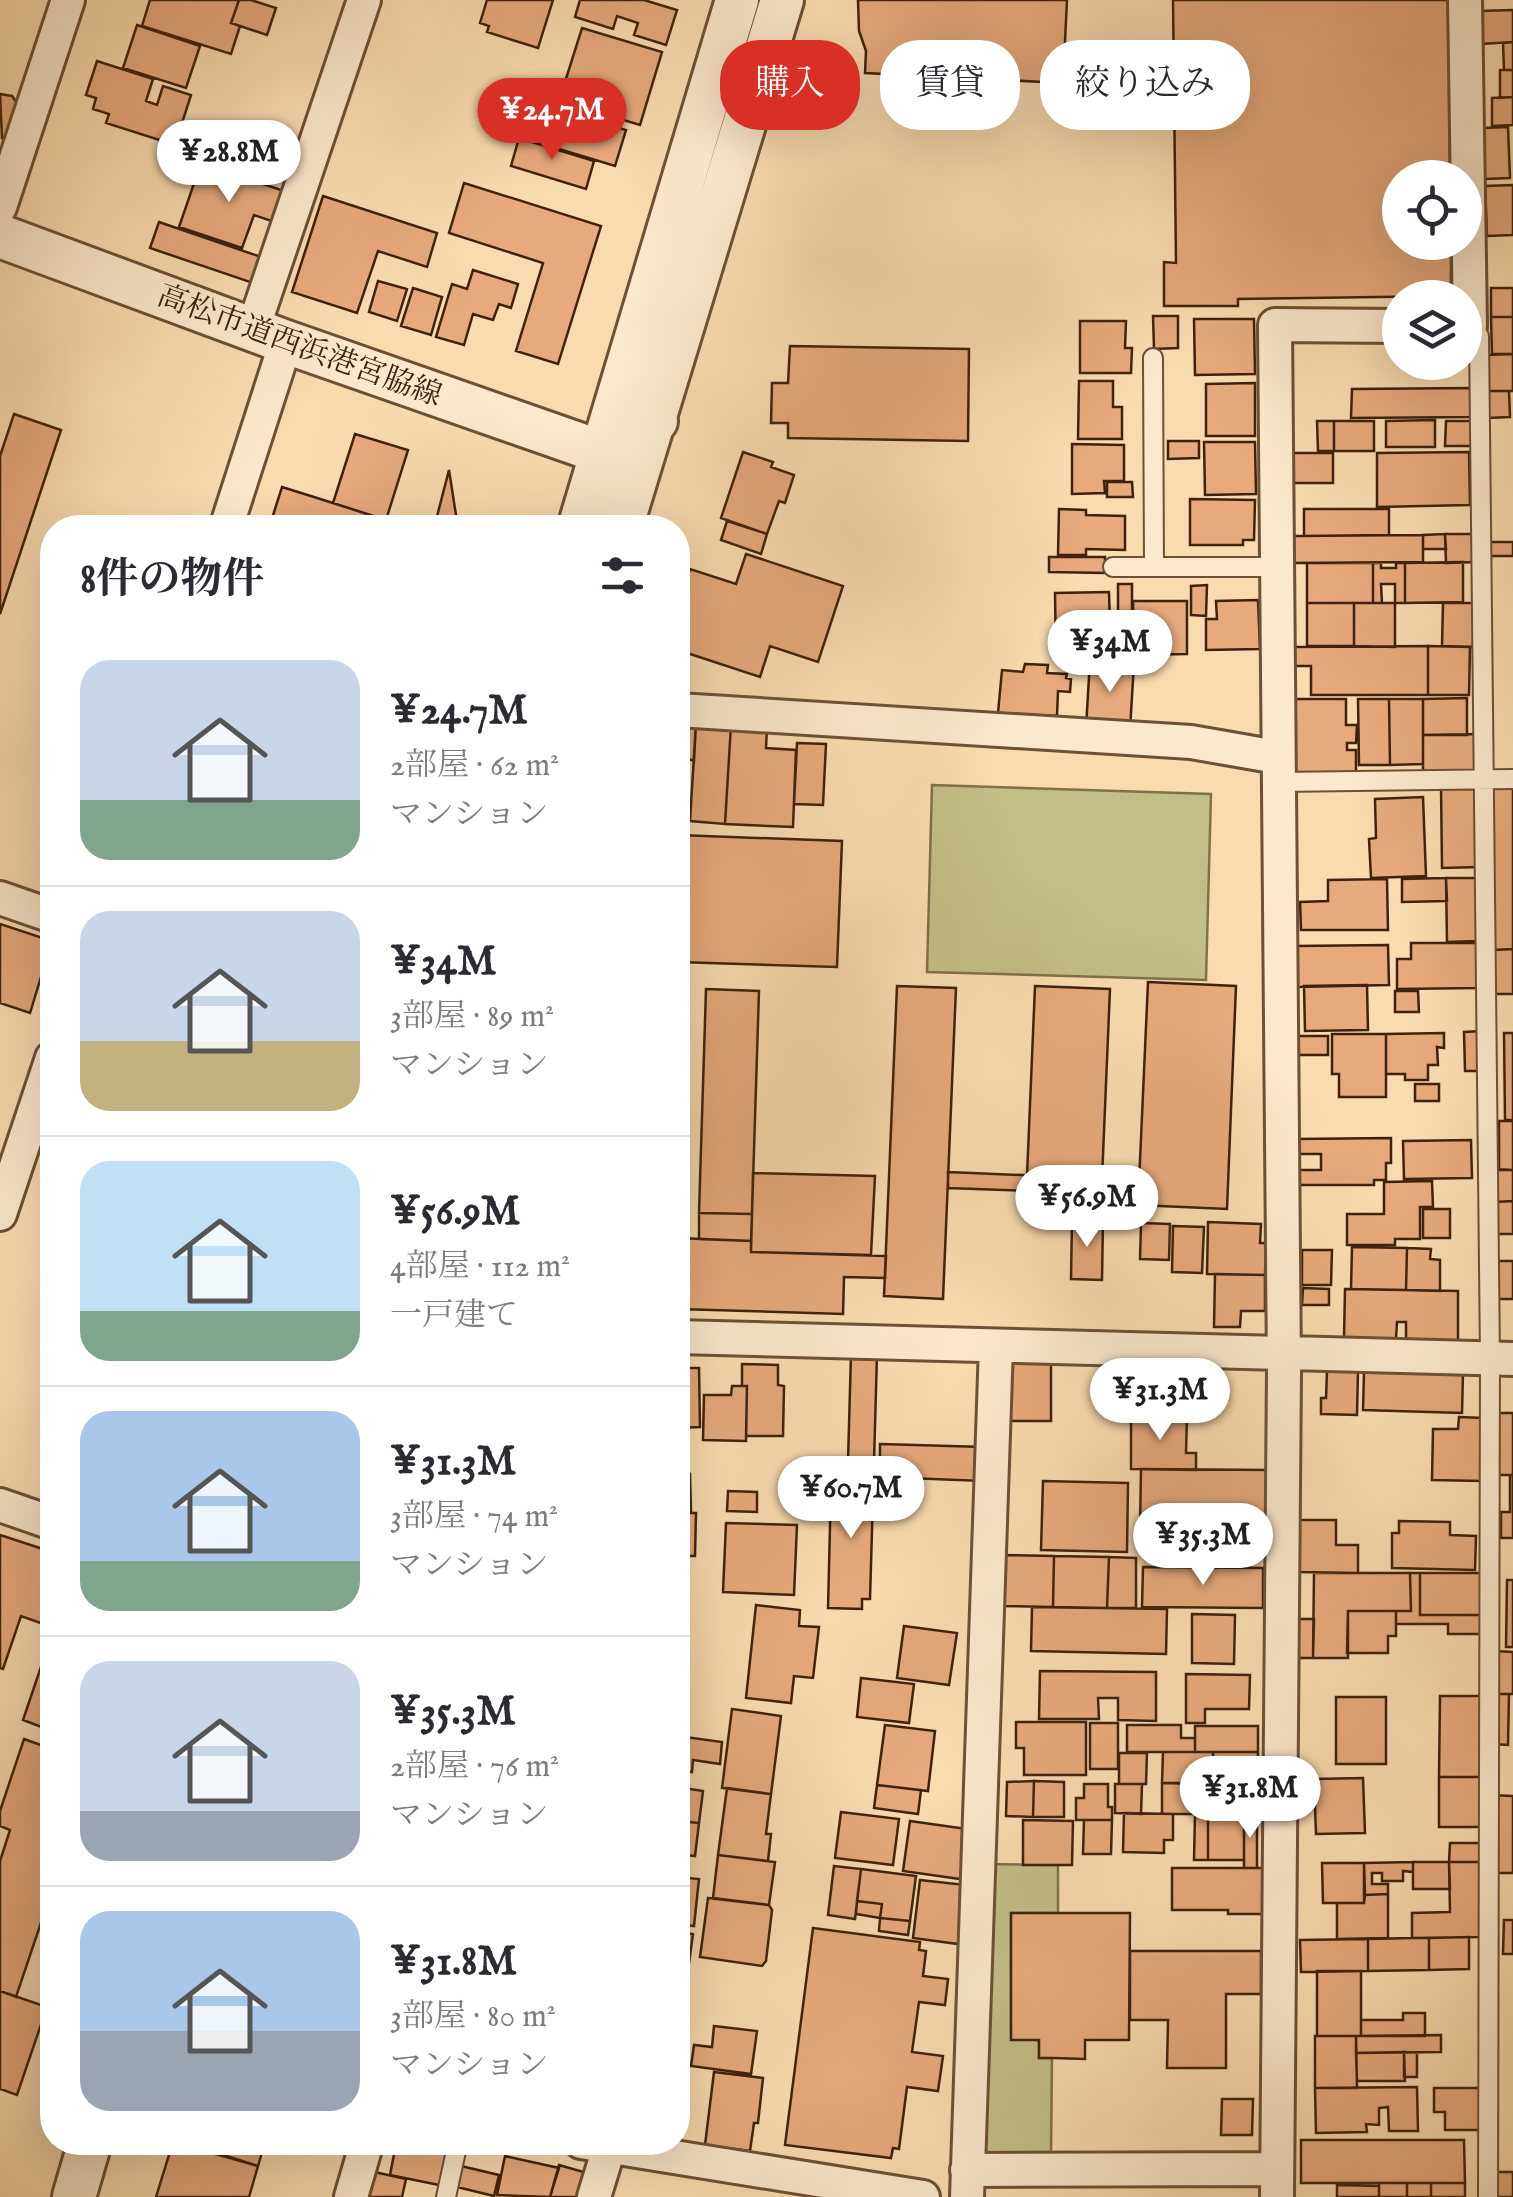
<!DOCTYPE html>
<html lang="ja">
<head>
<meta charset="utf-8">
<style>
	body { margin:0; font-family:"IM FELL English","Noto Serif JP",serif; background:#f2f2f3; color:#2b2b33; height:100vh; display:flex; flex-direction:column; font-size:38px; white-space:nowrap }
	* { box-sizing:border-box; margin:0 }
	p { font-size:32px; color:#7c7c81 }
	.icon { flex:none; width:55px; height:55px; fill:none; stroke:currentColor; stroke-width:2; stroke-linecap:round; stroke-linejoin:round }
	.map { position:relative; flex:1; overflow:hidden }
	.details { position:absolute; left:40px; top:515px; width:650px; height:1640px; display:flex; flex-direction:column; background:#fff; border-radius:40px; box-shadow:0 10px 40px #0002 }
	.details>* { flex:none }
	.hud { position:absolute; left:720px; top:40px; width:642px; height:90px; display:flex; gap:20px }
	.buttons { position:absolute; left:1382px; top:160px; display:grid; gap:20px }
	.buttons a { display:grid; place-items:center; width:100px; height:100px; border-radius:50%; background:#fff; box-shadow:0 10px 40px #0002; font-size:50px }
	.price { position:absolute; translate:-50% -85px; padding:0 22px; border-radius:35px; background:#fff; color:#222; font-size:32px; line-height:65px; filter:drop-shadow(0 2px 5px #0008) }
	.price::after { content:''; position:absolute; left:50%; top:60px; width:30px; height:22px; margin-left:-15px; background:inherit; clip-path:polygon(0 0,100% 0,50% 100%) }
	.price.active { background:#d93025; color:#fff }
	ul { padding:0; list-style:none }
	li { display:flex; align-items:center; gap:30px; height:250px; padding:0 40px }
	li+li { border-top:2px solid #e1e1e2 }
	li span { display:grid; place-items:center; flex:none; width:280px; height:200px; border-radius:30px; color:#555 }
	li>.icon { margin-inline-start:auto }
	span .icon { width:120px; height:120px; fill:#fffc; stroke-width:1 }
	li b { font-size:42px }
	h2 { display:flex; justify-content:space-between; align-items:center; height:120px; padding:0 40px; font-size:42px }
	.pill { padding:0 35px; border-radius:40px; background:#fff; box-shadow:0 10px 40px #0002; font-size:35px; line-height:90px }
	.pill.active { background:#d93025; color:#fff }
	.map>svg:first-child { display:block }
</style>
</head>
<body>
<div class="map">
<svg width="1513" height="2197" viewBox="0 0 1513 2197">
	<rect width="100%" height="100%" fill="#fadbb0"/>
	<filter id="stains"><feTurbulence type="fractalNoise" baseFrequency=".002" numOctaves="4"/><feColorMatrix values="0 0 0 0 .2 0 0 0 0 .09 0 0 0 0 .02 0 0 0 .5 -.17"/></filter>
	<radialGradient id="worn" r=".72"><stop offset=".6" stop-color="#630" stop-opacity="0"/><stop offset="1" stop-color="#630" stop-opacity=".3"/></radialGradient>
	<!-- green -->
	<path fill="#c2be88" stroke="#80704b" stroke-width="2.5" d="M932 785 1211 794 1206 980 927 972Z
		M990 1864 1058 1865V1913H1011V2039L1039 2040V2058H1052L1051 2155H988L982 2146Z"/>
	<!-- building -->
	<path fill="#e6aa7c" stroke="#3e220e" stroke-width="2.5" d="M150 0H239L231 23 240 26 231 54 142 26Z
		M239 0H251L276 8 267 35 231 23Z
		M487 0H553L538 48 487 32 489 26 480 23Z
		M580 0H644L677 10 666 45 634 35 638 23 617 16 613 29 575 17Z
		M858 0H1067L1063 83 865 73 866 51 859 31Z
		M1173 0H1449L1450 178H1400V242H1451V296L1238 299V306H1164V262L1176 263Z
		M1513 10V42L1481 44 1480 11Z
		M137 25 200 46 186 88 123 68Z
		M582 28 662 52 640 125 559 101Z
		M1513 42V70H1504L1503 43Z
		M97 61 153 79 146 101 157 105 163 86 191 95 175 145 106 123 109 114 93 109 96 98 86 95Z
		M1500 70H1513V97L1500 98Z
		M0 94 12 96 17 103 9 136 2 138Z
		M1513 97V125L1492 126V98Z
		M546 106 626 130 615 166 536 142Z
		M204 123 276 147 265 181 192 156Z
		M1508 127 1510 178 1485 179 1483 128Z
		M519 138 594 161 586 189 511 166Z
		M201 163 287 192 277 223 254 215 242 248 179 227Z
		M464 183 601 226 558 364 516 351 543 263 449 233Z
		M1513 185V235L1487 236 1485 186Z
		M323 196 437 233 427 267 378 251 357 313 292 292Z
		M159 222 267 259 259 285 150 248Z
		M473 270 518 284 511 308 499 304 493 320 473 314 464 345 436 337 452 284 467 289Z
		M378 281 407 289 397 321 369 312Z
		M413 288 442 297 431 335 401 326Z
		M1491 288H1513V317H1491Z
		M1153 316H1178V348L1154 349Z
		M1491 317H1513V354H1492Z
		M1194 319H1254L1255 374 1195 375Z
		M1080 321H1126L1125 348H1132L1131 373H1080Z
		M790 346 969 349 968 441 788 438V423H771L772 383H788Z
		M1513 354V391H1487L1486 355Z
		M1079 381H1113V407H1122V439H1078Z
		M1255 383V436H1206V384Z
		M1472 388V417L1351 418 1352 389Z
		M1487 391H1509L1510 417 1487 418Z
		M14 414 61 430 0 614V456Z
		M1435 420V447H1386V421Z
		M1317 421H1334V451H1318Z
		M1334 421H1374V451H1334Z
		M1446 421H1474V446H1445Z
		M355 434 408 450 386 520 333 503Z
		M1168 441H1199V458L1168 459Z
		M1204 442H1255L1256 494 1205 495Z
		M1072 444 1124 445V481H1104L1105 493 1072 494Z
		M743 452 773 462 771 467 794 475 785 503 779 501 767 534 721 518Z
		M1469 452 1470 505 1377 507V453Z
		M1291 453H1333V483H1291Z
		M449 470 458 528H434Z
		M1107 482H1132L1133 497H1107Z
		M282 487 333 503 410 528H269Z
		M1190 499 1255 500 1254 540H1243V545H1190Z
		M1059 509 1086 510V515L1125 516V550L1086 549V555H1058Z
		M1304 509H1389V535L1304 536Z
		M727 521 767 534 761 554 721 540Z
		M1445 534 1446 549H1423V535Z
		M1445 534H1478V562L1446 563Z
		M1423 535V562L1291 563V536Z
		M1488 542H1513V556H1488Z
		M746 554 843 586 818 662 770 646 760 677 678 650V606L690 569 736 584Z
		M1049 557H1105V573L1049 572Z
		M1463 562V602L1405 603V563Z
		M1307 563H1373V603H1307Z
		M1373 563H1381V568H1396V563H1405V603H1395V584H1381L1382 603H1373Z
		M1118 584H1132V613H1118Z
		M1207 585 1206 616 1191 615V586Z
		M1109 592 1111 656 1056 657 1055 593Z
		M1258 600 1260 649 1206 650V619H1217L1216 601Z
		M1133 601H1187V654L1134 655Z
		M1307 603H1354V646H1307Z
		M1354 603H1395V647L1354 646Z
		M1443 603H1479V647L1442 646Z
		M1428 646 1470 647 1469 695H1428Z
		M1428 646V695H1311V666H1291L1292 647Z
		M1090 660 1134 663 1130 730 1086 728Z
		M1025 664 1048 665 1047 673 1067 674 1066 678 1071 679 1070 692 1058 691 1057 716 998 713 1002 670 1023 672Z
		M1467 698V735H1423V699Z
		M1292 699H1346V725H1357L1356 743H1347V750H1356V774H1292Z
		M1358 699H1389L1390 765H1359Z
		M1389 699H1423V764L1390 765Z
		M678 722 696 723 694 761 686 758 685 765 678 763Z
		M696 723 731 725 725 824 690 821Z
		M731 725 767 727 766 748 796 750 793 827 725 824Z
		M1480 734V773H1423V735Z
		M797 743 826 744 823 805 794 804Z
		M1513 784V949L1494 950 1489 785Z
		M1441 787H1481V867L1442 868Z
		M1423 797 1426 876 1371 878 1369 839 1376 838 1375 799Z
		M678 835 842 841 837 967 678 962Z
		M1446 878 1447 901 1402 902V879Z
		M1446 878H1476L1477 941 1447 942Z
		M1387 879 1388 930H1301L1300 902 1328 901V880Z
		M0 924 52 941 30 1013 0 1003Z
		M1411 943H1479V988L1397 989V959H1411Z
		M1388 945 1389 985 1296 987V946Z
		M1513 949V994H1495L1494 950Z
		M1148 982 1236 986 1227 1209 1138 1205Z
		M1367 985 1368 1030 1305 1031 1304 986Z
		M897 986 956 988 943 1299 884 1296Z
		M1035 986 1110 989 1102 1179 1027 1176Z
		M706 989 759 991 752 1214 699 1213Z
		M1395 991H1418L1419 1012H1395Z
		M1482 1031 1483 1071H1465L1464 1032Z
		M1444 1033V1048L1437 1047 1438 1065H1428V1080H1405V1074H1386V1034Z
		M1504 1033H1513V1120H1505Z
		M1332 1034H1386V1097H1339V1074H1332Z
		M1298 1036H1328V1055H1299Z
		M1415 1084H1439V1101H1415Z
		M1499 1121H1513V1170H1499Z
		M1391 1138V1163H1386V1180H1374V1185H1297V1170H1321V1154H1297V1139Z
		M1471 1140 1472 1178 1404 1179 1403 1141Z
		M1494 1169 1513 1170V1201L1495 1202Z
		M948 1172 1139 1180V1195L948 1188Z
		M753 1173 875 1176 871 1255 751 1252Z
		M1432 1181 1433 1207H1420V1239H1395V1245H1347V1214H1384V1182Z
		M1513 1201V1234H1495V1202Z
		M1423 1209H1450V1238H1423Z
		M699 1213 752 1214 751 1241 699 1239Z
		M1072 1220H1103L1102 1280 1071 1279Z
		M1208 1222 1261 1224 1260 1243H1266L1265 1275 1207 1274Z
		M1141 1223 1170 1224 1169 1260 1140 1259Z
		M1173 1226 1204 1227 1202 1273 1172 1272Z
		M678 1238 751 1241V1252L886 1256 885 1278 844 1277 843 1314 678 1309Z
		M1352 1247 1407 1248 1406 1290 1351 1289Z
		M1407 1248 1431 1249 1430 1259 1440 1260V1291L1406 1290Z
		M1302 1250H1332L1331 1285H1302Z
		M1494 1261H1513V1299H1495Z
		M1215 1274 1265 1275V1311H1241L1240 1327H1214Z
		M1303 1288 1329 1289V1305H1302Z
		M1345 1289 1458 1291V1341L1406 1339V1322H1397L1396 1339 1344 1338Z
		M851 1354H877L874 1462 848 1461Z
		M1010 1358 1051 1359V1421H1010Z
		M1127 1361 1189 1362 1188 1411 1126 1410Z
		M742 1364 778 1365V1385L784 1386 783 1436H746L747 1386H742Z
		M678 1368H699L700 1427 678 1428Z
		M1327 1371H1358L1357 1415 1321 1414V1398H1326Z
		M1364 1372 1463 1373 1462 1413 1363 1410Z
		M732 1386H747L746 1441 703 1440 704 1395H731Z
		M1493 1413H1513V1475H1492Z
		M1131 1415 1187 1416 1186 1453H1196V1470L1131 1469Z
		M1459 1417 1483 1418 1482 1481 1432 1480 1433 1429H1458Z
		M678 1428H688V1472H678Z
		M880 1444 984 1447V1481L880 1477Z
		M857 1462H874L870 1599H862V1609L828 1608 831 1485 857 1486Z
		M1141 1469 1270 1470 1269 1526H1140Z
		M678 1474H690L691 1512H678Z
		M1510 1475H1513V1538H1501V1512H1510Z
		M1043 1481 1128 1483 1127 1552 1041 1550Z
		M728 1491 757 1492V1512L727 1511Z
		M678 1513H696L695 1556H678Z
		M1298 1520H1336V1545H1358V1573L1297 1572Z
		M1399 1521 1450 1522V1535L1476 1536 1475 1570 1392 1568V1533H1399Z
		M726 1523 797 1525 794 1595 723 1592Z
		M0 1535 52 1552V1627L21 1616 3 1669 0 1668Z
		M999 1555 1054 1556 1053 1607 998 1606Z
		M1054 1556 1109 1557 1107 1608 1053 1607Z
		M1109 1557 1136 1558V1608H1107Z
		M1143 1567 1263 1568V1608L1142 1607Z
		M1314 1573H1410L1411 1611H1348V1658H1313Z
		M1410 1573H1420V1615H1482V1634H1448V1624H1396V1611H1411Z
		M1420 1573H1482V1615H1420Z
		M1507 1580H1513V1647H1506Z
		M756 1605 800 1610 799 1626 819 1627 813 1678 794 1676 791 1703 746 1698Z
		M1032 1607 1167 1609 1166 1654 1031 1651Z
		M1348 1611H1396V1636H1388V1653H1347Z
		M1192 1614 1235 1615 1234 1664 1192 1663Z
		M1297 1619H1314L1313 1658H1296Z
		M904 1626 957 1633 949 1685 897 1678Z
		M51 1637 52 1638V1731L23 1720Z
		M1495 1651 1513 1652V1694H1494Z
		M1040 1671 1156 1672V1721L1118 1720V1698H1098L1099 1719H1039Z
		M1186 1674 1250 1675 1249 1709H1205V1723H1186Z
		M861 1678 914 1684 909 1723 857 1717Z
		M1494 1694H1509L1508 1745 1494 1744Z
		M1440 1696H1482L1481 1777H1439Z
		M1336 1697H1386V1764H1336Z
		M732 1709 781 1716 771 1794 722 1788Z
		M1016 1722H1086V1775H1024V1748H1016Z
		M1090 1723H1118V1769H1090Z
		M885 1725 935 1731 928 1791 877 1785Z
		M1127 1725H1181V1738H1195V1752H1127Z
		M1195 1726H1258V1752H1195Z
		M678 1736 722 1742 720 1764 693 1760 692 1772 678 1770Z
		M24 1739 52 1749V1890L16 1997 0 1991V1861L10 1830 0 1826V1811Z
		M1163 1752H1213V1783H1162Z
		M1213 1752H1258V1784L1213 1783Z
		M1119 1753H1147L1146 1784H1119Z
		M1439 1777H1481V1827H1439Z
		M1363 1778 1365 1833 1316 1834 1314 1779Z
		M1034 1781 1064 1782V1817H1033Z
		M1034 1781 1033 1817 1006 1816 1007 1782Z
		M1162 1783 1201 1784V1799H1212V1814H1162Z
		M1213 1783H1245L1244 1814H1212V1799H1201V1784Z
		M1084 1784H1108V1807H1112V1820H1076V1798H1084Z
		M1115 1784H1142L1141 1814 1115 1813Z
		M877 1785 921 1790 918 1814 874 1808Z
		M678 1787 703 1791 699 1823 678 1821Z
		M727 1788 771 1794 766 1834H771L768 1861 718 1855Z
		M1491 1795 1513 1796V1873H1491Z
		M841 1812 899 1819 893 1865 835 1858Z
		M1124 1813 1173 1814V1840H1164V1853L1123 1852Z
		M1195 1814H1208V1860H1194Z
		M1208 1814H1244V1860H1208Z
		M1244 1814H1257V1868H1244Z
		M1023 1820 1073 1821 1072 1865H1023Z
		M1084 1820H1112L1111 1854H1083Z
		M678 1821 699 1823 695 1856 678 1854Z
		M910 1821 967 1829 960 1879 903 1871Z
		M1450 1843H1481V1862H1449Z
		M718 1855 775 1862 769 1905 713 1898Z
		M1413 1862V1872L1403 1871V1881H1382V1873H1372V1884H1388V1894L1365 1895 1364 1863Z
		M1413 1862H1449L1450 1889H1413Z
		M1449 1862H1481L1482 1937 1412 1938V1913L1450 1912Z
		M1322 1863H1364V1903H1323Z
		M834 1866 861 1869 855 1919 828 1915Z
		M1172 1868H1268V1914H1228V1910H1172Z
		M861 1869 916 1876 910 1921 880 1918 882 1904 857 1901Z
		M678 1877 699 1879 694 1926 678 1924Z
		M920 1880 966 1885 958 1944 913 1938Z
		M1388 1894V1938L1337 1939V1903H1364L1365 1895Z
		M708 1898 769 1905 772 1910 766 1961 762 1966 700 1957Z
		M857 1901 882 1904 880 1918 856 1914Z
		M1011 1913H1130L1129 2040H1085V2059L1052 2058H1039V2040H1011Z
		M880 1918 910 1921 908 1935 879 1931Z
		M1504 1920H1513V1954H1503Z
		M813 1928 920 1942 919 1950 926 1951 923 1976 948 1979 945 2005 919 2002 912 2052 943 2056 938 2091 907 2087 899 2149 893 2148 891 2158 785 2145Z
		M678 1932 693 1934 682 2014H678Z
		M1469 1937V1969L1429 1970V1938Z
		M1412 1938H1429V1970L1368 1971V1939Z
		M1368 1939V1971L1301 1972 1300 1940Z
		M1130 1951H1261V1994H1226V2068H1167L1168 2020H1130Z
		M1317 1971H1361V2036H1317Z
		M0 1991 47 2007 17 2095 0 2089Z
		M1403 2013H1425V2036H1361V2020H1403Z
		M714 2026 757 2031 751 2074 691 2066 694 2045 712 2047Z
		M1441 2035V2052L1356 2053V2036Z
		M1315 2036H1356L1357 2088H1315Z
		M1404 2052 1417 2053V2077H1404Z
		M1404 2052 1405 2081H1357L1356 2053Z
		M714 2072 763 2078 758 2123H754L750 2151 705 2145Z
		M1417 2087 1418 2131H1389L1388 2107 1379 2108V2125L1366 2124 1367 2132 1316 2133 1315 2088Z
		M1434 2088H1481V2130H1445V2112H1434Z
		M1222 2099H1253L1252 2135H1221Z
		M1301 2140H1464L1465 2183H1301Z
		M173 2142 258 2166 249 2197H156Z
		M182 2142H265L258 2166Z
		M396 2144 451 2155 444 2186 390 2175Z
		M505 2156 559 2168 550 2197 497 2195Z
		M559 2165 587 2173 579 2197H550Z
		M461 2166 499 2175 494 2196 457 2187Z
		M370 2171 406 2179 402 2197H365Z
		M1490 2172H1513V2197H1490Z
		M1379 2183H1407V2197H1379Z
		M1407 2183H1431V2197H1407Z
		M1431 2183H1465V2197H1431Z
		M1337 2185 1379 2186V2197H1337Z"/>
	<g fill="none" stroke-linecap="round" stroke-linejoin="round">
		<defs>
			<path id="service" d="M1470 326 1479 336 1490 1358 1488 2197
				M1153 358 1154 567
				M1113 567H1276
				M1278 782 1513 779
				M446 2197 458 2142"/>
			<path id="minor" d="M1465 0 1470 326H1465
				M0 207 68 0
				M253 329 364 0
				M226 528 286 342
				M678 710 1191 742 1277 757
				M0 898 52 916
				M0 1214 52 1058
				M678 1337 1513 1359
				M0 1505 52 1523
				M581 2142 923 2197
				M967 2170 1277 2169
				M351 2197 367 2142
				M594 2197 609 2148
				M967 2197 996 1346
				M1277 2197 1284 1370 1275 325 1400 326"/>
			<path id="tertiary" d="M0 236 286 342 601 452C627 454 639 440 656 421
				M579 528 737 0
				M621 528 782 0
				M74 2197 90 2142"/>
		</defs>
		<!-- service casing -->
		<use href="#service" stroke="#6d5036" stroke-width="22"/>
		<!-- minor casing -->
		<use href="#minor" stroke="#6d5036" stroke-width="38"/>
		<!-- tertiary casing -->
		<use href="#tertiary" stroke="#6d5036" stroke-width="48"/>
		<!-- service -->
		<use href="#service" stroke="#fce8cc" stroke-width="18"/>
		<!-- minor -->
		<use href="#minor" stroke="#fce8cc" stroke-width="32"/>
		<!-- tertiary -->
		<use href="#tertiary" stroke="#fce8cc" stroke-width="42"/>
	</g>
	<g text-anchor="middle" stroke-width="9" stroke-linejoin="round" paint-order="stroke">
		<!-- street labels -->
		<g font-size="30" fill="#3e220e" stroke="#fce8cc">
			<text transform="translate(300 345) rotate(20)" y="10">高松市道西浜港宮脇線</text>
		</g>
	</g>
	<rect width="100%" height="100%" filter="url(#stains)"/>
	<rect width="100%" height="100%" fill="url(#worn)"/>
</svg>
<div class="buttons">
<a><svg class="icon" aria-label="locate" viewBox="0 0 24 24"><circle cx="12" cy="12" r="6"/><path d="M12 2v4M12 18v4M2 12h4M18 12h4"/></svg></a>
<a><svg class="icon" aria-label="layers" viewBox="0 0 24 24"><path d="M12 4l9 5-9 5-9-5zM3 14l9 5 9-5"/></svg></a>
</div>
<b class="price active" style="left:552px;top:163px">¥24.7M</b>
<b class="price" style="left:229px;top:205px">¥28.8M</b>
<b class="price" style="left:1110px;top:695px">¥34M</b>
<b class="price" style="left:1087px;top:1250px">¥56.9M</b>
<b class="price" style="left:1160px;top:1443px">¥31.3M</b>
<b class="price" style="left:851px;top:1541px">¥60.7M</b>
<b class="price" style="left:1203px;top:1588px">¥35.3M</b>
<b class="price" style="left:1250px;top:1841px">¥31.8M</b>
<div class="hud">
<a class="pill active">購入</a>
<a class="pill">賃貸</a>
<a class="pill">絞り込み</a>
</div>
<section class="details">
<h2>8件の物件<svg class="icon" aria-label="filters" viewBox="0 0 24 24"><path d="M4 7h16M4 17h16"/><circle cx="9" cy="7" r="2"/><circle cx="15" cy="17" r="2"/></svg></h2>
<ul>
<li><span style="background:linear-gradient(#c9d6e8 70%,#7fa58c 0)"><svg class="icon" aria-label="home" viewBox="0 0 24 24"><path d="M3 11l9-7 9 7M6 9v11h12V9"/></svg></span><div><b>¥24.7M</b><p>2部屋 · 62 m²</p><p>マンション</p></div></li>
<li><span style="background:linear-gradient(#c9d6e8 65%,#c2b280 0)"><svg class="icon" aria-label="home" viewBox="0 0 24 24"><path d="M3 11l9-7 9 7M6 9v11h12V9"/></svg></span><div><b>¥34M</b><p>3部屋 · 89 m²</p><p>マンション</p></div></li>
<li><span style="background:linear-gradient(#bfe0f5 75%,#7fa58c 0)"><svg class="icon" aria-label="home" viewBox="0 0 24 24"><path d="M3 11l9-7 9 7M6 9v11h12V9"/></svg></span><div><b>¥56.9M</b><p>4部屋 · 112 m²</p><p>一戸建て</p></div></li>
<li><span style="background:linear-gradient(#a9c7e8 75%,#7fa58c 0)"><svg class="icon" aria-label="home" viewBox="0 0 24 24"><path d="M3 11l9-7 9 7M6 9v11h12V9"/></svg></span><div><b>¥31.3M</b><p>3部屋 · 74 m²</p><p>マンション</p></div></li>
<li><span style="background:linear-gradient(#c9d6e8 75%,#9aa5b1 0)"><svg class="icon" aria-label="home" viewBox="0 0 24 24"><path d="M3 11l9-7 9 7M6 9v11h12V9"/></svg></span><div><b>¥35.3M</b><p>2部屋 · 76 m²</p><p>マンション</p></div></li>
<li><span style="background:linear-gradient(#a9c7e8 60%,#9aa5b1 0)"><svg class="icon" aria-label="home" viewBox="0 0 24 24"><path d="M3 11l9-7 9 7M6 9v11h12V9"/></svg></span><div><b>¥31.8M</b><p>3部屋 · 80 m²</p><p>マンション</p></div></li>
</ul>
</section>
</div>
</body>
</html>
